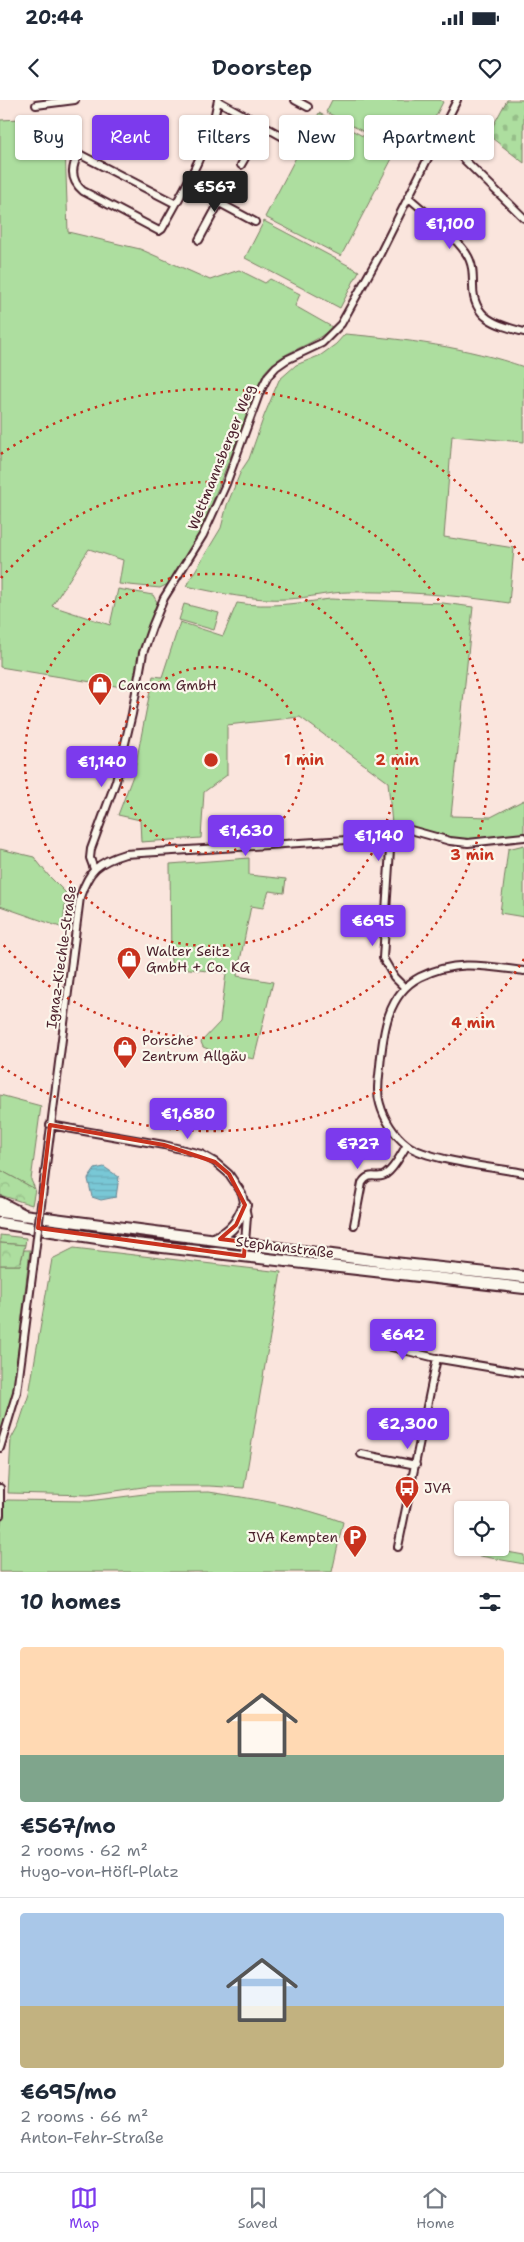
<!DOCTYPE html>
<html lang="en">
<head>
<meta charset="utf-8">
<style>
	body { margin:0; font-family:"Shantell Sans",sans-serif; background:#f6f6f7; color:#1f2937; height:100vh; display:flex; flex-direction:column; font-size:19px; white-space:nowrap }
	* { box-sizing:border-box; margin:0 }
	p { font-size:16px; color:#747a83 }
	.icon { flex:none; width:28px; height:28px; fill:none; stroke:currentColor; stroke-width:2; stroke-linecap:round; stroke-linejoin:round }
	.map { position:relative; height:1472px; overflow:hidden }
	.details { display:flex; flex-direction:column; background:#fff; flex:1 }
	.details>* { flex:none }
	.hud { position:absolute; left:15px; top:15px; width:495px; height:45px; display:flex; gap:10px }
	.fabs { position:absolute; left:454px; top:1401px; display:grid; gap:10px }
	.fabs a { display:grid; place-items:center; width:55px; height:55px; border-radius:5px; background:#fff; box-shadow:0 1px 4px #0004; font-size:25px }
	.price { position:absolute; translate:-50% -42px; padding:0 11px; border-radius:5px; background:#7c3aed; color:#fff; font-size:16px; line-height:32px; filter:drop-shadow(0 1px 2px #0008) }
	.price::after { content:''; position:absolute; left:50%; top:30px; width:15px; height:11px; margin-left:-8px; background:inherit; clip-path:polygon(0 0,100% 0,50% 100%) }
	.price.selected { background:#222; color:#fff }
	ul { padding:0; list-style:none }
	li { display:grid; align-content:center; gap:10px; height:265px; padding:0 20px }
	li+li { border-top:1px solid #e0e1e3 }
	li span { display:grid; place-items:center; height:155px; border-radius:5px; color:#555 }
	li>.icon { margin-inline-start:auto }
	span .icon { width:90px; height:90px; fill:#fffc; stroke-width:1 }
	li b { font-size:21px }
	h2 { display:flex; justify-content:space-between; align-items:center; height:60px; padding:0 20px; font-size:21px }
	.pill { padding:0 18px; border-radius:5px; background:#fff; box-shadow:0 1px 4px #0004; font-size:18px; line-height:45px }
	.pill.selected { background:#7c3aed; color:#fff }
	.status { display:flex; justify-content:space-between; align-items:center; height:35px; padding:0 25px; background:#fff; direction:ltr }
	.status svg { height:14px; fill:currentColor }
	header { display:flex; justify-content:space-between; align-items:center; height:65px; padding:0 20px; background:#fff; font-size:22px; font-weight:600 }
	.dock { display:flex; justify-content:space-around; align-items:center; height:70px; border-top:1px solid #e0e1e3; background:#fff; font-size:14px; color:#747a83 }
	.dock a { display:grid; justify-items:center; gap:2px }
	.dock .selected { color:#7c3aed }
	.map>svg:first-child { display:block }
</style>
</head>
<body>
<div class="status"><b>20:44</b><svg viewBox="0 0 49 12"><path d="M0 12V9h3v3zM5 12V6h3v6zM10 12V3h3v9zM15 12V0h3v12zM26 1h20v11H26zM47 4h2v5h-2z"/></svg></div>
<header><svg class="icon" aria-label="back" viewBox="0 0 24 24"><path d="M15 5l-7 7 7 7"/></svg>Doorstep<svg class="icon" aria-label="heart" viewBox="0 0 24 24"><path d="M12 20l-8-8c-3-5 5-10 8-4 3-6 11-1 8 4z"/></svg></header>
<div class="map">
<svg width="524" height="1472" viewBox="0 0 524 1472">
	<defs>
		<pattern id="forest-crowns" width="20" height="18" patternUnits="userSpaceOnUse" patternTransform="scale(1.25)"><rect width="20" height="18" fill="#adde9f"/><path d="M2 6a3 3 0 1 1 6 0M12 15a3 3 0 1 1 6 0" fill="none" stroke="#96be89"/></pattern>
		<pattern id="cemetery-stones" width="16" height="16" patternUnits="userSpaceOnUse" patternTransform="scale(1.25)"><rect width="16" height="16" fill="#adde9f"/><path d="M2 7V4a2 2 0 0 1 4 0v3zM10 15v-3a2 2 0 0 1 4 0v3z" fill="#96be89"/></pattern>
		<pattern id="water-rules" width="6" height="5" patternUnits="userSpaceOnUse" patternTransform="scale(1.25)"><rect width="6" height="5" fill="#79c8d6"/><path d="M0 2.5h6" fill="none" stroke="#6aabb8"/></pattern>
	</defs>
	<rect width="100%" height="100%" fill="#fae5dd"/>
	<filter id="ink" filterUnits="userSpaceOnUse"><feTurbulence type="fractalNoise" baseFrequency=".02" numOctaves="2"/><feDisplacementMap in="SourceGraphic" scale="10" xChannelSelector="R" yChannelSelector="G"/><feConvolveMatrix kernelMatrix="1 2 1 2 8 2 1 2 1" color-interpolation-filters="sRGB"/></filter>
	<g filter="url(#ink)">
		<!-- green -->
		<path fill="#adde9f" stroke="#7c7e65" d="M332 0H440L443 2 414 58 326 12Z
			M319 13 395 53 341 156 265 117Z
			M64 17 68 132 140 149 210 180 239 170 265 183 270 179 300 194 295 206 332 227C312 248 282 249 264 273L200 433 168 484 160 488 119 484 123 460 89 449 52 506 110 525 118 489 153 495 157 502 140 553 134 589 0 567V20Z
			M264 121 359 171 340 208 245 158Z
			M345 234C404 239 467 247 524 267V342L452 336 444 437 514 448 509 503C456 495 403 491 349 492 329 492 309 498 288 499 253 501 220 493 186 486L221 428 227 405 241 371 249 359 264 316 279 280 296 265 321 255 336 244Z
			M330 499 443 503 473 507 451 716 491 717 524 700V733C496 741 464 742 436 735 420 731 409 723 392 724L388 682 300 617 227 625V675L204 692 201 738 141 742 140 720 118 715 134 673 153 576 162 577 180 522 223 536 237 503C268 508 299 503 330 499Z
			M184 504 219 513 214 530 179 520Z
			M524 745V817L500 813 508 749Z
			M0 749 34 757 48 775 66 793 63 828 0 806Z
			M249 758V775L286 779 284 793 269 791 263 808 251 806 237 876 273 882 254 959 213 951 203 947 201 942 220 922 226 873 171 867 170 764Z
			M0 995 41 1006 31 1080 35 1089 0 1070Z
			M0 1135 26 1138 25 1145 0 1143Z
			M74 1148 281 1172 244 1388 209 1386H150L88 1395 8 1393 11 1339 19 1324 29 1294 52 1159Z
			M24 1150H30L13 1292 0 1336V1165H20Z
			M209 1392C254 1399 299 1405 343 1422L332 1472H0V1431L4 1403 7 1400 89 1401 152 1393Z
			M466 1448H485L524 1455V1464L464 1453Z"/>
		<!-- forest -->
		<path fill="url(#forest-crowns)" stroke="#7c7e65" d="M0 1070 35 1089 32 1105 0 1095Z
			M0 1143 25 1145 20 1165H0Z"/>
		<!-- cemetery -->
		<path fill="url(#cemetery-stones)" stroke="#7c7e65" d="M507 0H524V63L488 35Z"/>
		<!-- water -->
		<path fill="url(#water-rules)" stroke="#668492" d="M104 1067 119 1077 116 1097 101 1100 92 1097 88 1079 95 1069Z"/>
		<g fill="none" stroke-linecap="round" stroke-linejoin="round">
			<defs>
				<path id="minor" d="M295 0 308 7
					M218 1 296 44
					M36 5 75 0
					M439 35 524 118
					M241 65 263 26
					M186 85 255 122
					M408 97C427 114 451 132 466 153 473 163 473 174 473 186 473 219 497 225 524 232
					M176 104 79 54C71 67 70 80 83 91L159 131 162 129C185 88 210 46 218 0
					M199 140 219 103
					M391 734 383 858 394 877 405 888
					M94 769 90 758 91 749 116 681 132 614 143 553 152 527 164 498 203 435 226 384 259 294 268 276 276 267 286 260 322 243 341 224 379 156 457 0
					M524 871C486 866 456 859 420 877 387 894 383 933 380 966 379 978 376 992 380 1004 384 1019 394 1035 407 1045 426 1060 497 1068 524 1073
					M50 1025 164 1045 201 1054 215 1062 229 1074 242 1093 247 1116 244 1156
					M43 1089 80 797C89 770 98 762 125 754L379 738 400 730 407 729 450 741 468 743 524 737
					M354 1125 362 1083C370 1070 378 1081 386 1074 395 1068 401 1054 407 1045
					M375 1243 440 1259 524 1273
					M0 1348 17 1292 34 1161
					M361 1354 416 1365
					M0 1388V1415
					M398 1447 437 1258"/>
				<path id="primary" d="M0 1112 394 1163 524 1177
					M0 1123 136 1144 524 1188
					M216 1138C233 1131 238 1121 245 1105"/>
				<path id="motorway" d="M0 1103 23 1115"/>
			</defs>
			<!-- minor casing -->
			<use href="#minor" stroke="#4a1f2b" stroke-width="10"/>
			<!-- primary casing -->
			<use href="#primary" stroke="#4a1f2b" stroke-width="14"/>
			<!-- motorway casing -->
			<use href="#motorway" stroke="#4a1f2b" stroke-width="15"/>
			<!-- minor -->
			<use href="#minor" stroke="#fbf7ec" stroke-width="6"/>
			<!-- primary -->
			<use href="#primary" stroke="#fbf7ec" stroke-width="10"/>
			<!-- motorway -->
			<use href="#motorway" stroke="#fbf7ec" stroke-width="11"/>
			<defs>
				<path id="minor-bridge" d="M34 1161 43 1089"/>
			</defs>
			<!-- minor-bridge casing -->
			<use href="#minor-bridge" stroke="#4a1f2b" stroke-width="10" stroke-linecap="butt"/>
			<!-- minor-bridge -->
			<use href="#minor-bridge" stroke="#fbf7ec" stroke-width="6"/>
		</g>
	</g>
	<!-- marked area -->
	<path fill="none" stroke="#c8321e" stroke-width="4" stroke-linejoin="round" d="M50 1025 164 1045 215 1062 229 1074 245 1105 236 1125 220 1139 245 1142 244 1156 38 1128Z"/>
	<!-- distance rings -->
	<g fill="none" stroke="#c8321e" stroke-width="2.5" stroke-dasharray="2.5 5">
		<circle cx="211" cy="660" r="93"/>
		<circle cx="211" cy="660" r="186"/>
		<path d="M1 478A278 278 0 1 1 1 842"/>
		<path d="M524 859A371 371 0 0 1 1 966M1 354A371 371 0 0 1 524 461"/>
	</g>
	<!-- icons -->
	<defs>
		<symbol id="shop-pin" viewBox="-11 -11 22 30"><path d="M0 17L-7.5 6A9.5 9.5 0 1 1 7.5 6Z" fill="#c8321e" stroke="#fbf7ec"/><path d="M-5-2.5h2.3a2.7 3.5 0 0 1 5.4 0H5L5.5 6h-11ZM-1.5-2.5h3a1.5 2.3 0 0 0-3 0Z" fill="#fff"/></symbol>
		<symbol id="bus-pin" viewBox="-11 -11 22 30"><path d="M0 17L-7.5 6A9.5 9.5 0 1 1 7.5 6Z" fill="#c8321e" stroke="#fbf7ec"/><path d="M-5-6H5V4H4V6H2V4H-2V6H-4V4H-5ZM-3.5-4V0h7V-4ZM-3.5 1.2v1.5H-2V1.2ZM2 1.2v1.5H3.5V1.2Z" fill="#fff"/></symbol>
		<symbol id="parking-pin" viewBox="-11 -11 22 30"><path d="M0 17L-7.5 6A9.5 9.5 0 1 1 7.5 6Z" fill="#c8321e" stroke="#fbf7ec"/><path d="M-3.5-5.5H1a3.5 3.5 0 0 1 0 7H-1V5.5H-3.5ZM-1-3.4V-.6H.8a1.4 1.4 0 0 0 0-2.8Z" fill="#fff"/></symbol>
	</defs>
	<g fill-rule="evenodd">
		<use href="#shop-pin" x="86" y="571" width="28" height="38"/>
		<use href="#shop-pin" x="115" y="845" width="28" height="38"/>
		<use href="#shop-pin" x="111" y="934" width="28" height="38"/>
		<use href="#bus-pin" x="393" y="1374" width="28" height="38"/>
		<use href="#parking-pin" x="341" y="1423" width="28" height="38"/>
	</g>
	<g text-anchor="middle" stroke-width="4.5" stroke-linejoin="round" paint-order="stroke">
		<!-- street labels -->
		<g font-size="14" fill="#4a1f2b" stroke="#fbf7ec">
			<text transform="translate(221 357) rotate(-68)" y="5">Wettmannsberger Weg</text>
			<text transform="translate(61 857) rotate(-82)" y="5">Ignaz-Kiechle-Straße</text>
			<text transform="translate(285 1147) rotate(7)" y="5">Stephanstraße</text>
		</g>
		<!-- poi labels -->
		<g font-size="14" fill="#4a1f2b" stroke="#fbf7ec" text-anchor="start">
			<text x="118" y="590">Cancom GmbH</text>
			<text x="146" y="856">Walter Seitz<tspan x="146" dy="16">GmbH + Co. KG</tspan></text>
			<text x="142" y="945">Porsche<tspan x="142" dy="16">Zentrum Allgäu</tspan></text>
			<text x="424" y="1393">JVA</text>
			<text x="338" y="1442" text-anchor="end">JVA Kempten</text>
		</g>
	</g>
	<circle cx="211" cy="660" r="8" fill="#c8321e" stroke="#fbf7ec" stroke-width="2.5"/>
	<g font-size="15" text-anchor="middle" font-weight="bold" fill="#c8321e" stroke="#fbf7ec" stroke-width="4.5" stroke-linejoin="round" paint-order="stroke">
		<text x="304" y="665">1 min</text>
		<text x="397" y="665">2 min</text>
		<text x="472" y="760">3 min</text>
		<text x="473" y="928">4 min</text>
	</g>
</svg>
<div class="fabs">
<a><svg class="icon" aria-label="locate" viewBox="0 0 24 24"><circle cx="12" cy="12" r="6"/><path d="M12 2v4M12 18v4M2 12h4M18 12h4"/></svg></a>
</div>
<b class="price selected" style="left:215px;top:113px">€567</b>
<b class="price" style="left:450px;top:150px">€1,100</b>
<b class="price" style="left:102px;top:688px">€1,140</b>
<b class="price" style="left:246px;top:757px">€1,630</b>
<b class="price" style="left:379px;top:762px">€1,140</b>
<b class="price" style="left:373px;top:847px">€695</b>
<b class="price" style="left:188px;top:1040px">€1,680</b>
<b class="price" style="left:358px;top:1070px">€727</b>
<b class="price" style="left:403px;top:1261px">€642</b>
<b class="price" style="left:408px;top:1350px">€2,300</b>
<div class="hud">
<a class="pill">Buy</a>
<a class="pill selected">Rent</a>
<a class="pill">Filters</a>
<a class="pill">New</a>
<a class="pill">Apartment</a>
</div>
</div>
<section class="details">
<h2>10 homes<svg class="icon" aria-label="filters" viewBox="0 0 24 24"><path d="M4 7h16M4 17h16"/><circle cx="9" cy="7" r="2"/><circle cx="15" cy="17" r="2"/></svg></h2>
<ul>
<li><span style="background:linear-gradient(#ffd9b3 70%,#7fa58c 0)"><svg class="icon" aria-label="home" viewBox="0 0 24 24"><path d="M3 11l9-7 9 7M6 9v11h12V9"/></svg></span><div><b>€567/mo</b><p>2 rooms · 62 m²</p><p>Hugo-von-Höfl-Platz</p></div></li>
<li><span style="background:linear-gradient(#a9c7e8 60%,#c2b280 0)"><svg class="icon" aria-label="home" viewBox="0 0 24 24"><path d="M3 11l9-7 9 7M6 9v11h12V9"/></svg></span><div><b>€695/mo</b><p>2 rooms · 66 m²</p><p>Anton-Fehr-Straße</p></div></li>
</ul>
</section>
<nav class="dock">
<a class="selected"><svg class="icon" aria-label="map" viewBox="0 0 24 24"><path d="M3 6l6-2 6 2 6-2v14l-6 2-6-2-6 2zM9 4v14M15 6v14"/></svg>Map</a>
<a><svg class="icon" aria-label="saved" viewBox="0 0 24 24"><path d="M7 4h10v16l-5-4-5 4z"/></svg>Saved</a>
<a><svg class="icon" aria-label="home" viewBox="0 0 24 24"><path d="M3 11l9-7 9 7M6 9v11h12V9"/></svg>Home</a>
</nav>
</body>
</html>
